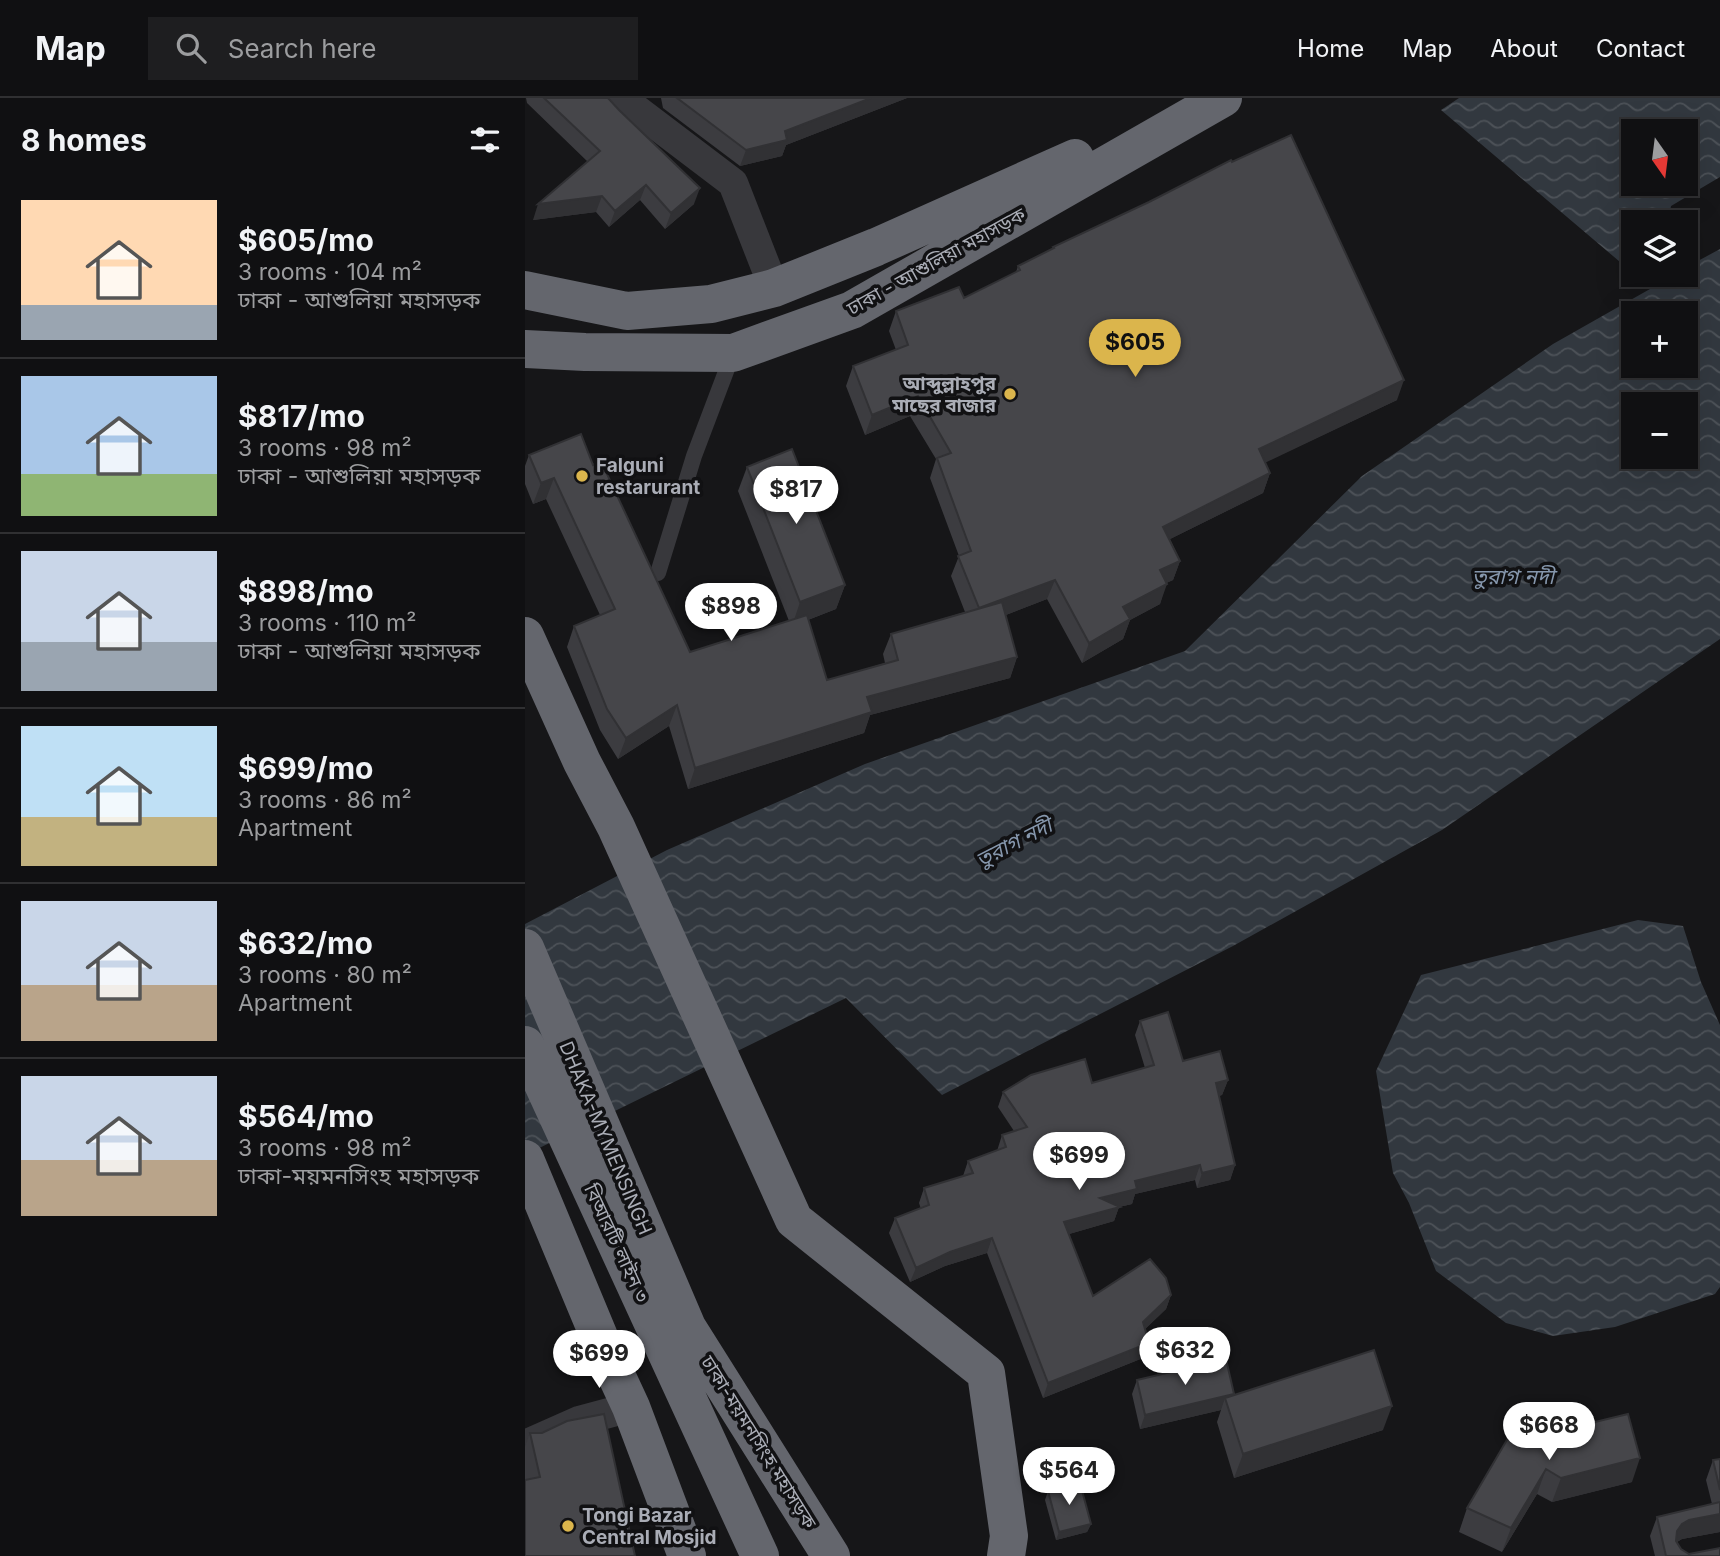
<!DOCTYPE html>
<html lang="en">
<head>
<meta charset="utf-8">
<style>
	body { margin:0; font-family:Inter,"Noto Sans Bengali",sans-serif; background:#1e1e20; color:#f1f3f6; height:100vh; display:flex; flex-direction:column; font-size:26px; white-space:nowrap }
	* { box-sizing:border-box; margin:0 }
	p { font-size:23px; color:#9c9d9f }
	.icon { flex:none; width:38px; height:38px; fill:none; stroke:currentColor; stroke-width:2; stroke-linecap:round; stroke-linejoin:round }
	.map { position:relative; flex:1; overflow:hidden }
	.panel { display:flex; flex-direction:column; background:#101012; width:525px }
	.panel>* { flex:none }
	.needle { width:46px; rotate:166deg }
	.buttons { position:absolute; left:1096px; top:21px; display:grid; gap:14px }
	.buttons a { display:grid; place-items:center; width:77px; height:77px; border-radius:0px; background:#101012; box-shadow:0 7px 28px #0002,0 0 0 2px #303032; font-size:35px }
	.price { position:absolute; translate:-50% -60px; padding:0 16px; border-radius:24px; background:#fff; color:#222; font-size:23px; line-height:46px; filter:drop-shadow(0 2px 4px #0008) }
	.price::after { content:''; position:absolute; left:50%; top:42px; width:21px; height:16px; margin-left:-10px; background:inherit; clip-path:polygon(0 0,100% 0,50% 100%) }
	.price.active { background:#dbb54c; color:#111 }
	ul { padding:0; list-style:none }
	li { display:flex; align-items:center; gap:21px; height:175px; padding:0 21px }
	li+li { border-top:2px solid #303032 }
	li span { display:grid; place-items:center; flex:none; width:196px; height:140px; border-radius:0px; color:#555 }
	li>.icon { margin-inline-start:auto }
	span .icon { width:84px; height:84px; fill:#fffc; stroke-width:1 }
	li b { font-size:30px }
	h2 { display:flex; justify-content:space-between; align-items:center; height:84px; padding:0 21px; font-size:30px }
	header { display:flex; align-items:center; gap:42px; box-sizing:border-box; height:98px; padding:0 35px; background:#101012; border-bottom:2px solid #303032 }
	header strong { font-size:33px }
	nav { display:flex; gap:38px; margin-inline-start:auto; font-size:24px }
	.search { width:490px; height:63px; background:#1e1e20; display:flex; align-items:center; gap:18px; box-sizing:border-box; padding:0 24px; border-radius:0px; color:#9c9d9f; font-size:26px }
	main { display:flex; flex:1; min-height:0 }
	.map>svg:first-child { display:block }
</style>
</head>
<body>
<header>
<strong>Map</strong>
<div class="search"><svg class="icon" aria-label="search" viewBox="0 0 24 24"><circle cx="10" cy="10" r="6"/><path d="M15 15l6 6"/></svg>Search here</div>
<nav><a>Home</a><a>Map</a><a>About</a><a>Contact</a></nav>
</header>
<main>
<section class="panel">
<h2>8 homes<svg class="icon" aria-label="filters" viewBox="0 0 24 24"><path d="M4 7h16M4 17h16"/><circle cx="9" cy="7" r="2"/><circle cx="15" cy="17" r="2"/></svg></h2>
<ul>
<li><span style="background:linear-gradient(#ffd9b3 75%,#9aa5b1 0)"><svg class="icon" aria-label="home" viewBox="0 0 24 24"><path d="M3 11l9-7 9 7M6 9v11h12V9"/></svg></span><div><b>$605/mo</b><p>3 rooms · 104 m²</p><p>ঢাকা - আশুলিয়া মহাসড়ক</p></div></li>
<li><span style="background:linear-gradient(#a9c7e8 70%,#8fb573 0)"><svg class="icon" aria-label="home" viewBox="0 0 24 24"><path d="M3 11l9-7 9 7M6 9v11h12V9"/></svg></span><div><b>$817/mo</b><p>3 rooms · 98 m²</p><p>ঢাকা - আশুলিয়া মহাসড়ক</p></div></li>
<li><span style="background:linear-gradient(#c9d6e8 65%,#9aa5b1 0)"><svg class="icon" aria-label="home" viewBox="0 0 24 24"><path d="M3 11l9-7 9 7M6 9v11h12V9"/></svg></span><div><b>$898/mo</b><p>3 rooms · 110 m²</p><p>ঢাকা - আশুলিয়া মহাসড়ক</p></div></li>
<li><span style="background:linear-gradient(#bfe0f5 65%,#c2b280 0)"><svg class="icon" aria-label="home" viewBox="0 0 24 24"><path d="M3 11l9-7 9 7M6 9v11h12V9"/></svg></span><div><b>$699/mo</b><p>3 rooms · 86 m²</p><p>Apartment</p></div></li>
<li><span style="background:linear-gradient(#c9d6e8 60%,#b9a48a 0)"><svg class="icon" aria-label="home" viewBox="0 0 24 24"><path d="M3 11l9-7 9 7M6 9v11h12V9"/></svg></span><div><b>$632/mo</b><p>3 rooms · 80 m²</p><p>Apartment</p></div></li>
<li><span style="background:linear-gradient(#c9d6e8 60%,#b9a48a 0)"><svg class="icon" aria-label="home" viewBox="0 0 24 24"><path d="M3 11l9-7 9 7M6 9v11h12V9"/></svg></span><div><b>$564/mo</b><p>3 rooms · 98 m²</p><p>ঢাকা-ময়মনসিংহ মহাসড়ক</p></div></li>
</ul>
</section>
<div class="map">
<svg width="1195" height="1458" viewBox="0 0 1195 1458">
	<defs>
		<pattern id="water-waves" width="16" height="10" patternUnits="userSpaceOnUse" patternTransform="scale(1.75)"><rect width="16" height="10" fill="#32383f"/><path d="M0 5q4-4 8 0t8 0" fill="none" stroke="#4d5258"/></pattern>
	</defs>
	<rect width="100%" height="100%" fill="#161618"/>
	<!-- water -->
	<path fill="url(#water-waves)" fill-rule="evenodd" d="M934 0H1195V79L1146 108 1143 124H1108V175L916 12ZM1160 33V86H1108V33Z
		M1195 151V541L917 732 708 848 417 997 321 900 0 1057V826L142 752 340 666 660 553 837 378 1028 246 1125 191 1109 177H1134L1133 186 1149 177H1160V170ZM1108 215H1160V268H1108ZM1108 306H1160V359H1108Z
		M1113 822 1158 828 1176 884 1195 927V1189L1190 1196 1090 1229 1028 1238 981 1225 911 1173 884 1105 868 1075 851 973 896 877Z"/>
	<g fill="none" stroke-linecap="round" stroke-linejoin="round">
		<!-- lane -->
		<path stroke="#38383c" stroke-width="16" d="M133 475 169 358 208 255"/>
		<!-- street -->
		<path stroke="#38383c" stroke-width="30" d="M96 0 208 85 249 190
			M0 1347 54 1323 106 1309"/>
		<!-- highway -->
		<path stroke="#64666d" stroke-width="38" d="M0 192 102 213 186 206 249 190 351 149 550 60
			M0 251 60 254 208 255 327 212 698 0
			M0 538 57 664 91 729 269 1122 461 1275 484 1438 481 1458
			M0 850 162 1229 306 1458
			M0 947 235 1458
			M0 1061 80 1253 106 1309 162 1458"/>
	</g>
	<!-- wall -->
	<path fill="#3c3c40" d="M1 0H83L169 106 140 131 115 102 84 129 71 114 8 122 63 64 2 5Z
		M136 0H382L261 47 257 58 215 68 138 10Z
		M528 149 872 302 740 364 745 375 738 395 645 441 655 463 648 482 641 485 635 506 605 522 598 541 557 565 522 501 481 517 492 559 485 580 345 617 339 635 163 691 144 628 93 661 75 632 42 549 49 528 75 517 21 401 8 406 0 386V368L4 357 68 367 165 554 264 523 213 393 222 369 320 487 311 511 283 522 302 582 360 565 358 556 366 536 440 514 426 478 434 458 405 380 411 361 385 318 340 337 321 288 328 268 371 252 364 233 371 213 439 200 491 174 493 168 527 151Z
		M615 923 658 963 703 982 697 997 694 998 710 1067 705 1082 672 1090 670 1082 610 1096 607 1106 594 1109 589 1123 544 1136 568 1198 646 1197 641 1211 620 1231 618 1260 518 1300 462 1155 420 1168 385 1184 364 1135 370 1120 396 1111 394 1105 399 1090 438 1078 443 1063 472 1053 477 1037 489 1033 473 1009 478 994 567 985 620 970 610 937Z
		M612 1282 709 1296V1297L858 1332 709 1380 692 1324 696 1312 615 1331 607 1296Z
		M996 1318 1107 1384 1027 1404 1012 1396 977 1454 934 1434 942 1410Z
		M5 1335 110 1458H0V1349Z
		M1195 1361V1434L1157 1441 1152 1444 1156 1451 1164 1456 1195 1458H1130L1125 1438 1132 1419 1187 1406 1181 1382 1188 1362Z
		M523 1393 566 1426 562 1434 531 1442 520 1402Z"/>
	<!-- shaded-wall -->
	<path fill="#313134" d="M346 0H382L261 47 257 58 215 68 221 52 260 33Z
		M121 87 115 102 84 129 90 113Z
		M175 90 169 106 140 131 146 115Z
		M77 98 71 114 8 122 13 106Z
		M879 282 872 302 727 371 734 351Z
		M393 298 385 318 340 337 347 317Z
		M745 375 738 395 631 448 638 429Z
		M29 380 21 401 8 406 16 385Z
		M655 463 648 482 627 492 635 472Z
		M530 482 522 501 447 530 454 510Z
		M642 486 635 506 605 522 598 541 557 565 564 545 598 509Z
		M320 487 311 511 267 528 275 504Z
		M492 559 485 580 345 617 339 635 163 691 170 670 342 599Z
		M152 607 144 628 93 661 101 640Z
		M703 982 697 997 685 1000 691 985Z
		M675 1067 670 1082 610 1096 607 1106 594 1109 589 1123 534 1139 539 1124 575 1100 610 1083Z
		M710 1067 705 1082 672 1090 677 1075Z
		M467 1140 462 1155 420 1168 385 1184 391 1170 425 1154Z
		M646 1197 641 1211 612 1239 618 1224Z
		M624 1245 618 1260 518 1300 523 1285Z
		M709 1296 704 1310 700 1300 696 1312 615 1331 620 1317Z
		M867 1308 858 1332 709 1380 718 1356Z
		M1115 1360 1107 1384 1027 1404 1036 1380Z
		M1021 1371 1012 1396 977 1454 986 1430Z
		M1195 1416V1434L1157 1441 1150 1445 1152 1433 1157 1426 1164 1422Z
		M566 1426 562 1434 531 1442 534 1434Z"/>
	<!-- building -->
	<path fill="#46464a" stroke="#313134" stroke-width="2" d="M19 0H83L94 12 175 90 146 115 121 87 90 113 77 98 13 106 75 53Z
		M152 0H346L260 33 262 42 221 52Z
		M766 37 879 282 734 351 745 375 638 429 655 463 635 472 642 486 598 509 605 521 564 545 530 482 454 510 433 458 446 453 412 360 426 355 393 298 347 317 328 268 383 247 371 213 434 189 439 200 495 172 493 168 529 150 528 149 624 104 706 62 707 64Z
		M56 336 68 367 76 363 165 554 282 517 302 582 373 562 366 536 477 504 492 559 342 599 347 614 170 670 152 607 101 640 82 611 49 528 90 511 29 380 16 385 4 357Z
		M267 351 320 487 275 504 222 369Z
		M643 914 658 963 695 953 703 982 691 985 710 1067 677 1075 675 1067 610 1083 612 1091 575 1100 595 1109 539 1124 568 1198 625 1161 641 1180 646 1197 618 1224 624 1245 523 1285 467 1140 425 1154 391 1170 370 1120 404 1107 399 1090 448 1075 443 1063 481 1049 477 1037 502 1029 478 994 506 977 560 961 567 985 629 967 615 923Z
		M849 1252 867 1308 718 1356 700 1300Z
		M701 1261 709 1296 620 1317 612 1282Z
		M79 1316 110 1458H0V1382L15 1379 5 1335H17L42 1323Z
		M1103 1316 1115 1360 1036 1380 1021 1371 986 1430 942 1410 996 1318 1029 1334Z
		M1195 1361V1392L1188 1362Z
		M555 1385 566 1426 534 1434 523 1393Z
		M1195 1404V1416L1164 1422 1157 1426 1152 1433 1151 1443 1156 1451 1164 1456 1195 1450V1458H1141L1132 1419Z"/>
	<!-- markers -->
	<g fill="#dbb54c" stroke="#111113" stroke-width="2.5">
		<circle cx="485" cy="296" r="7"/>
		<circle cx="57" cy="378" r="7"/>
		<circle cx="43" cy="1428" r="7"/>
	</g>
	<g text-anchor="middle" stroke-width="7" stroke-linejoin="round" paint-order="stroke">
		<!-- street labels -->
		<g font-size="19" fill="#aaadb6" stroke="#111113">
			<text transform="translate(411 163) rotate(-29)" y="7">ঢাকা - আশুলিয়া মহাসড়ক</text>
			<text transform="translate(81 1040) rotate(67)" y="7">DHAKA-MYMENSINGH</text>
			<text transform="translate(92 1145) rotate(65)" y="7">বিআরটি লাইন ৩</text>
			<text transform="translate(234 1344) rotate(58)" y="7">ঢাকা-ময়মনসিংহ মহাসড়ক</text>
		</g>
		<!-- poi labels -->
		<g font-size="19" font-weight="bold" fill="#aaadb6" stroke="#111113" text-anchor="start">
			<text x="471" y="292" text-anchor="end">আব্দুল্লাহপুর<tspan x="471" dy="22">মাছের বাজার</tspan></text>
			<text x="71" y="374">Falguni<tspan x="71" dy="22">restarurant</tspan></text>
			<text x="57" y="1424">Tongi Bazar<tspan x="57" dy="22">Central Mosjid</tspan></text>
		</g>
		<!-- water labels -->
		<g font-size="21" font-style="italic" fill="#8697ad" stroke="#111113">
			<text x="988" y="486">তুরাগ নদী</text>
			<text transform="translate(489 745) rotate(-27)" y="7">তুরাগ নদী</text>
		</g>
	</g>
</svg>
<div class="buttons">
<a><svg class="needle" viewBox="-14 -14 28 28"><path d="M0-13l5 13h-10z" fill="#e53935"/><path d="M0 13l5-13h-10z" fill="#9c9d9f"/></svg></a>
<a><svg class="icon" aria-label="layers" viewBox="0 0 24 24"><path d="M12 4l9 5-9 5-9-5zM3 14l9 5 9-5"/></svg></a>
<a>+</a>
<a>−</a>
</div>
<b class="price active" style="left:610px;top:281px">$605</b>
<b class="price" style="left:271px;top:428px">$817</b>
<b class="price" style="left:206px;top:545px">$898</b>
<b class="price" style="left:554px;top:1094px">$699</b>
<b class="price" style="left:660px;top:1289px">$632</b>
<b class="price" style="left:74px;top:1292px">$699</b>
<b class="price" style="left:1024px;top:1364px">$668</b>
<b class="price" style="left:544px;top:1409px">$564</b>
</div>
</main>
</body>
</html>
